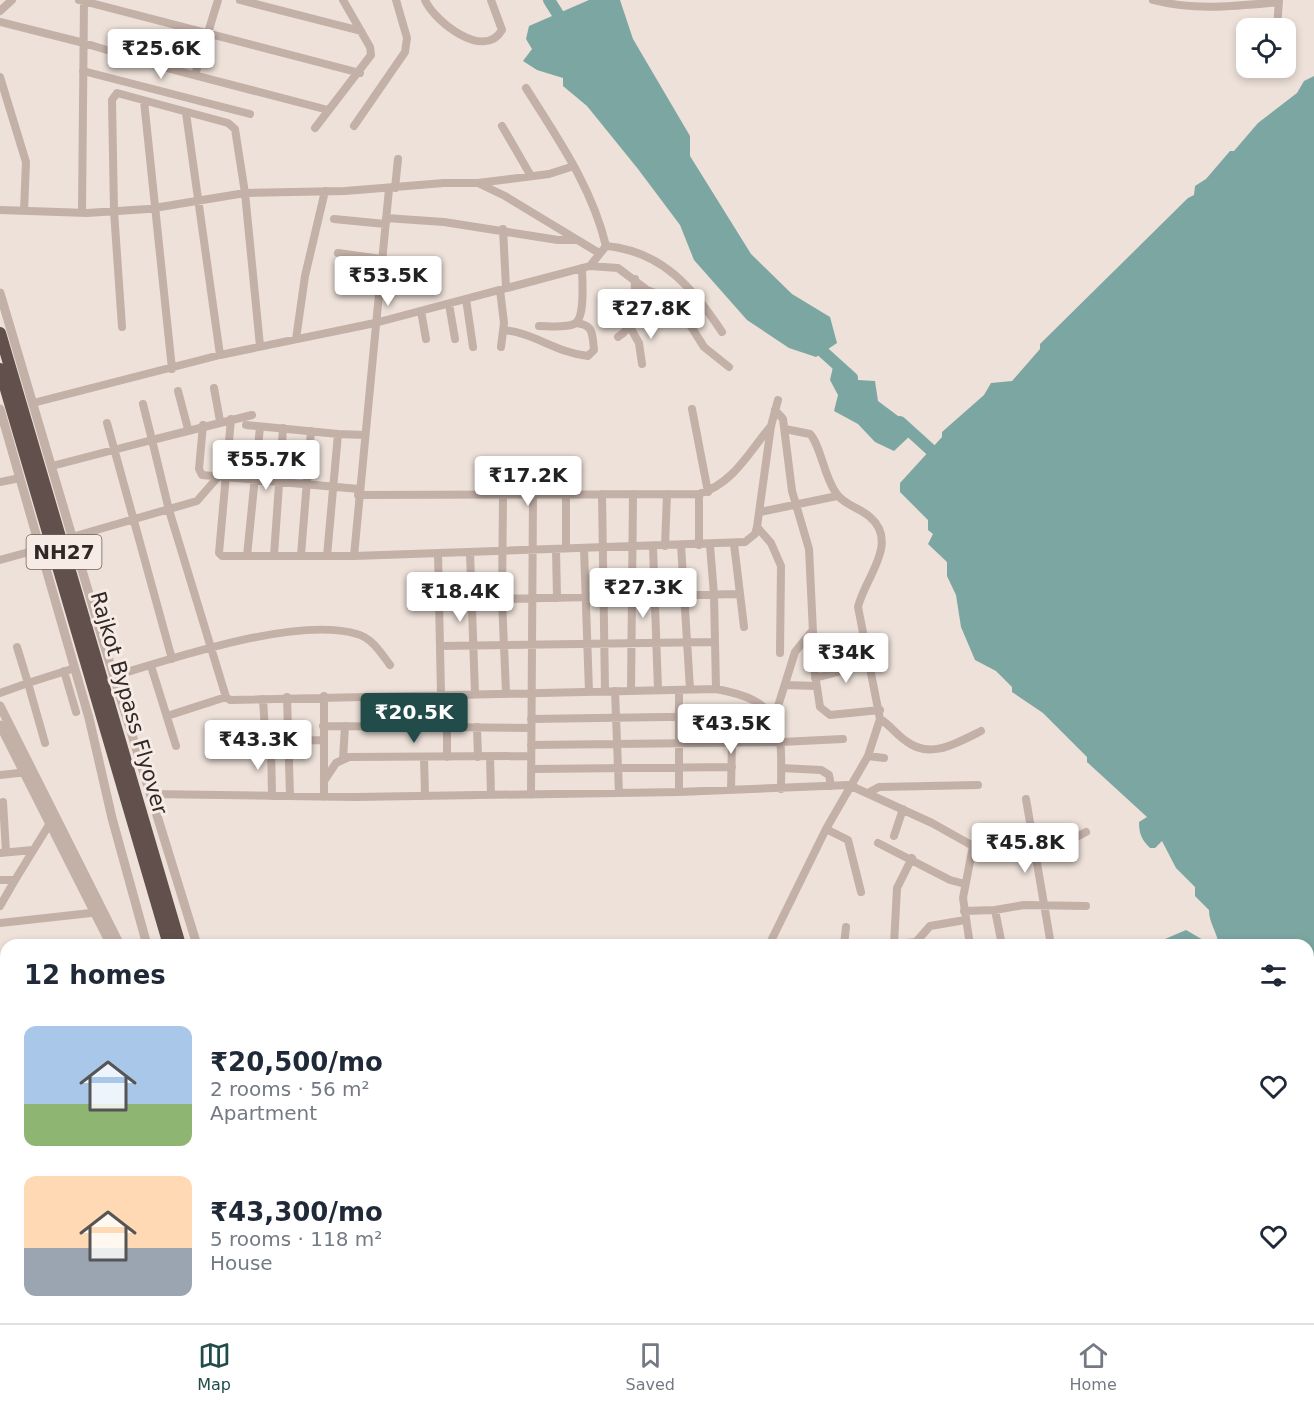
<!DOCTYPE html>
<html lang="en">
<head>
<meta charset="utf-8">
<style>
	body { margin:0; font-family:"DejaVu Sans",sans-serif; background:#f2f2f3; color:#1f2937; height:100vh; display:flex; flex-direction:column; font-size:22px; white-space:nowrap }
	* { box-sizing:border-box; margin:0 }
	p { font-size:20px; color:#747a83 }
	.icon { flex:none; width:33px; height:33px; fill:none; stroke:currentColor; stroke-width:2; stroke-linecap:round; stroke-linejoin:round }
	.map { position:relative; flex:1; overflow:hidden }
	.side { position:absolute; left:0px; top:939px; width:1314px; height:384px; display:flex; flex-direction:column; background:#fff; border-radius:18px 18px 0 0; box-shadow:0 3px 9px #0003 }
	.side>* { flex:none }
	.buttons { position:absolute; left:1236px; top:18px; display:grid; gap:12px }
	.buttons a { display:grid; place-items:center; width:60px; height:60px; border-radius:12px; background:#fff; box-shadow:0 3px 9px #0003; font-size:30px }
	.price { position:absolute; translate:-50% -51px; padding:0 14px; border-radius:6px; background:#fff; color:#222; font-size:20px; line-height:39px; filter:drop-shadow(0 2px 3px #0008) }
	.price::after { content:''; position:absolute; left:50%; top:36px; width:18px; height:14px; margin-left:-9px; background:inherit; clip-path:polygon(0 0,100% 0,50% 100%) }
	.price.selected { background:#224c49; color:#fff }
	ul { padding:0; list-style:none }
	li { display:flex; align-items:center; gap:18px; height:150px; padding:0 24px }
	li span { display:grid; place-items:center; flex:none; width:168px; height:120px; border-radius:12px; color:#555 }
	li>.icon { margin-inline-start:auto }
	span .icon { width:72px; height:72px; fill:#fffc; stroke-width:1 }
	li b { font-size:26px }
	h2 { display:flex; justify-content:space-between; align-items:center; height:72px; padding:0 24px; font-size:26px }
	.tabs { display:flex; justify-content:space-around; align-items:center; height:84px; border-top:2px solid #e0e1e3; background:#fff; font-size:16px; color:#747a83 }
	.tabs a { display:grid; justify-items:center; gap:3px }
	.tabs .selected { color:#224c49 }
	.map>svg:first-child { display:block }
</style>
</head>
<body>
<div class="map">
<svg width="1314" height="1323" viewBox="0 0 1314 1323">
	<rect width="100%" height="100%" fill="#ede1d9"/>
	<!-- water -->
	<path fill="#7ca6a1" d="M589 0H620L633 39 690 136V156L751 254 792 294 830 317 837 343 816 357 789 348 747 320 694 260 680 225 638 169 587 106 563 86V78L537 70 523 61 532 49 526 39 529 26Z
		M1314 76V1066L1309 1080 1308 945H1219C1217 932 1209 923 1209 910L1195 896V887L1176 868 1162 841 1155 848H1150C1142 840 1139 834 1139 822L1147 817 1087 762V757L1043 713 1012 692V687L996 671 975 660 961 627 956 595 947 576V562L928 544 933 534 928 530V520L900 492V483L942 437V432L984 395 991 383 1012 381 1040 349V344L1188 198 1194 195 1195 186 1206 179 1230 151H1234L1258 123 1297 93 1304 81Z
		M833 367 850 368 858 380 875 381 878 401 906 422 913 433 894 451 875 442 858 424 834 411 838 395 830 380Z
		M1186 930 1205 941V945H1165V939Z
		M678 1317H823L821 1319 825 1323H682Z"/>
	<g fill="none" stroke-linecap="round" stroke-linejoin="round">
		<!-- river -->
		<path stroke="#7ca6a1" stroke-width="12" d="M549 0 566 27
			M811 341 852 378
			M900 422 943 461"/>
		<!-- minor -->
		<path stroke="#c3b0a7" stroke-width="8" d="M79 0 360 73
			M240 0 361 31
			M425 0C434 21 484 61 502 30L491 0
			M1153 0C1194 11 1237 6 1279 2
			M0 11 12 0
			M0 22 84 43 159 66 328 110
			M1277 28 1279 0
			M83 71 250 114
			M195 75 218 0
			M0 77 26 162 24 211
			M526 88C558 139 592 187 606 246
			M144 101 172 369
			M186 113 220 355
			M354 126 405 52 407 38 396 0
			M502 126 531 176
			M315 128 371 55 370 47 343 0
			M478 183 549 174 574 166
			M395 188 398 159
			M389 189 354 556 745 542 755 534 757 527 771 426 778 400
			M0 210 87 213 148 209 245 193 345 191 444 183H478L505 196 599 253
			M82 212 84 0
			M386 218 444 222 558 240H577
			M334 219 385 224
			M503 229 506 288
			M606 246C662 251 693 288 722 332
			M338 253 381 259
			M590 266 618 268 647 290 669 298 680 309 704 347 729 367
			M500 290 504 323 501 347
			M466 299 473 347
			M449 304 455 339
			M421 311 426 339
			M539 326C549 326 565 328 574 324 586 319 582 279 582 268
			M122 327 114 211 112 100 117 93 228 123 235 129 245 193 260 346
			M630 327 639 343 642 364
			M504 330C534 333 557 353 588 356L594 350C592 333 594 325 576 323
			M618 337C638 325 634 300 635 279
			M296 339 305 276 325 191
			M214 388 220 421
			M178 391 188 429
			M33 403 220 355 375 323 590 266 606 246
			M143 404 152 440 252 415
			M692 409 708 492
			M775 410 783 419 792 491 809 549 815 674 820 707 830 715 880 710
			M231 419 219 553 222 556H354
			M107 423 172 659
			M203 425 199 469 202 475 359 489
			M246 425 338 434
			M52 466 152 440 169 510 226 697 230 700 716 689C784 701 782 728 781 789
			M0 482 20 478
			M602 494 605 691
			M699 494V545
			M358 495 699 494C734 483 748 453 771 426
			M503 495 502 600 506 692
			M760 512 837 496
			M757 527 771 543 781 566 780 653
			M72 537 197 501 217 478
			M734 544 744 627
			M681 545 690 689
			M710 545 714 595 716 689
			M665 546 667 494
			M653 547 658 690
			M566 548V493
			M584 548 589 692
			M556 549 557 598
			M470 552 475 694
			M438 553 441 695
			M274 555 283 428
			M301 555 311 431
			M247 556 260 427
			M327 556 338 434 365 435
			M0 560 40 549
			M439 600 740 594
			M440 646 715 642
			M151 666 176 746
			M64 671 76 712
			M114 676C175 658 296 616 357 634 372 638 381 653 390 665
			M815 678 868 664
			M785 685 816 686
			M615 691 619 793
			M631 691 633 494
			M0 693 28 683 17 647
			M324 696V797
			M421 696 422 726
			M287 697 290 796
			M263 699 265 731
			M167 716 226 697
			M531 719 731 716
			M774 719 795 652 812 631
			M880 719C890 725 896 734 906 741 930 760 957 743 981 731
			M323 726 531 728
			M477 727 478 757
			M289 741 323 740
			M45 743 28 683 75 668
			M271 745 272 796
			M531 745 781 742 843 739
			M490 756 491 795
			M868 756 884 758
			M424 757 425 796
			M447 757V727
			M343 759 345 726
			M781 768 821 770 829 775 831 786
			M531 769 732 767
			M0 775 28 772
			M324 781 336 763 349 757 531 756
			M731 790 732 742
			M679 792V690
			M868 793 879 787 978 785
			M150 794 355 797 679 792 849 785 932 823 973 846 991 852H1013L1065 843 1086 832
			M531 795 533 494
			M1026 799 1051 945
			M3 802 6 852
			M826 829 848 840 861 892
			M894 836 903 809
			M878 843 950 880 965 884
			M0 853 33 850
			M0 880H15L52 820
			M0 906 15 880
			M995 910 1002 945
			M964 911 995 910 1024 905 1086 906
			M0 923 100 912
			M894 944 897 888 912 858
			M769 945 826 829 868 756 880 719 858 607C864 579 900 543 870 517 859 507 845 506 836 493 824 477 821 446 810 434L785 429
			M844 945 846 927
			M884 945 916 942 930 926 965 920
			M970 945 963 898 973 846
			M0 968H6
			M0 1030 6 1026
			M0 1040 6 1051
			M0 1085 6 1094
			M0 1117 6 1111
			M0 1260H6
			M0 1291 6 1290
			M132 1317V1323
			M183 1317V1323
			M535 1317 538 1323
			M578 1317 580 1323
			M673 1317 674 1323
			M3 1323 6 1311
			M26 1323V1317
			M50 1323 51 1317
			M110 1323 111 1317
			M196 1323 215 1317
			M889 1323 896 1317"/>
		<!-- tertiary -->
		<path stroke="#c3b0a7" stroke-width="9" d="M0 293 103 641 197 945
			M0 409 89 718 112 818 147 945
			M0 706 120 945
			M0 725 111 945
			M0 1130 6 1131
			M0 1140 6 1142
			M257 1317 259 1323
			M305 1317 307 1323"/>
		<!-- secondary -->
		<path stroke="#967f79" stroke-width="10" d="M1308 1109 1314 1110
			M466 1323 476 1317
			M489 1323 499 1317"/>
		<!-- trunk -->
		<path stroke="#61504c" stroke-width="12" d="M0 333 180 945
			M0 369 169 945
			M278 1317 280 1323
			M289 1317 290 1323"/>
	</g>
	<g text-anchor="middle" stroke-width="6" stroke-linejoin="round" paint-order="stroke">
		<!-- shield labels -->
		<rect fill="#f6ebe5" stroke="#6c625f" stroke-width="1.5" x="26.5" y="535" width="75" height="34" rx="4.5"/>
		<g font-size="20" font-weight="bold" fill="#312826">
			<text x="64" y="559">NH27</text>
		</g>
		<!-- street labels -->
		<g font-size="21" fill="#312826" stroke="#f6ebe5">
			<text transform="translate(129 703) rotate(74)" y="7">Rajkot Bypass Flyover</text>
		</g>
	</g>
</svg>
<div class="buttons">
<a><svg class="icon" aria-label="locate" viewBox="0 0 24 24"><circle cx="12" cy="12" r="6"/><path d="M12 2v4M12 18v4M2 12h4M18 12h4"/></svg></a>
</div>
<b class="price" style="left:161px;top:80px">₹25.6K</b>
<b class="price" style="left:388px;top:307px">₹53.5K</b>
<b class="price" style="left:651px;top:340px">₹27.8K</b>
<b class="price" style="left:266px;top:491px">₹55.7K</b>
<b class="price" style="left:528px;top:507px">₹17.2K</b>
<b class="price" style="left:643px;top:619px">₹27.3K</b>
<b class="price" style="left:460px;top:623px">₹18.4K</b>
<b class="price" style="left:846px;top:684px">₹34K</b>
<b class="price selected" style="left:414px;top:744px">₹20.5K</b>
<b class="price" style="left:731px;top:755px">₹43.5K</b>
<b class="price" style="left:258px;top:771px">₹43.3K</b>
<b class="price" style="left:1025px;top:874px">₹45.8K</b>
<section class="side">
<h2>12 homes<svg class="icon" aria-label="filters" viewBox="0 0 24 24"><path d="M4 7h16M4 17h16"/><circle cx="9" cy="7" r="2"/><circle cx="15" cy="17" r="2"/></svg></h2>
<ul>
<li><span style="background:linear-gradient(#a9c7e8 65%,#8fb573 0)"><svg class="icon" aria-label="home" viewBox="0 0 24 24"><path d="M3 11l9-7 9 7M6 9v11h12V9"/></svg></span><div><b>₹20,500/mo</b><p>2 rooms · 56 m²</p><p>Apartment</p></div><svg class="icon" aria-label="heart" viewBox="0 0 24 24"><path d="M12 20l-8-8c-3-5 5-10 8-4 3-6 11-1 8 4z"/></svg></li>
<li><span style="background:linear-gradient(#ffd9b3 60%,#9aa5b1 0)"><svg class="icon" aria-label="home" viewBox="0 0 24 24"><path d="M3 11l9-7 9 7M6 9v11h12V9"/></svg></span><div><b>₹43,300/mo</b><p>5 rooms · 118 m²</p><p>House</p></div><svg class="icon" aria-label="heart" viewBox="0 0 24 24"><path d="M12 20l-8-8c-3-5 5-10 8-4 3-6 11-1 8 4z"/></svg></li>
</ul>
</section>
</div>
<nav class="tabs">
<a class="selected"><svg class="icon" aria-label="map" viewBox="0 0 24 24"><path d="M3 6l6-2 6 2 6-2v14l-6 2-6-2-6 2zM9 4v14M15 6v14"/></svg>Map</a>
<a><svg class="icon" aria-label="saved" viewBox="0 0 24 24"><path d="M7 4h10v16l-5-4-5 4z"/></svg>Saved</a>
<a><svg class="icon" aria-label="home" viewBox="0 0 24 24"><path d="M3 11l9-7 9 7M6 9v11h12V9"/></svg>Home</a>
</nav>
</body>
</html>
